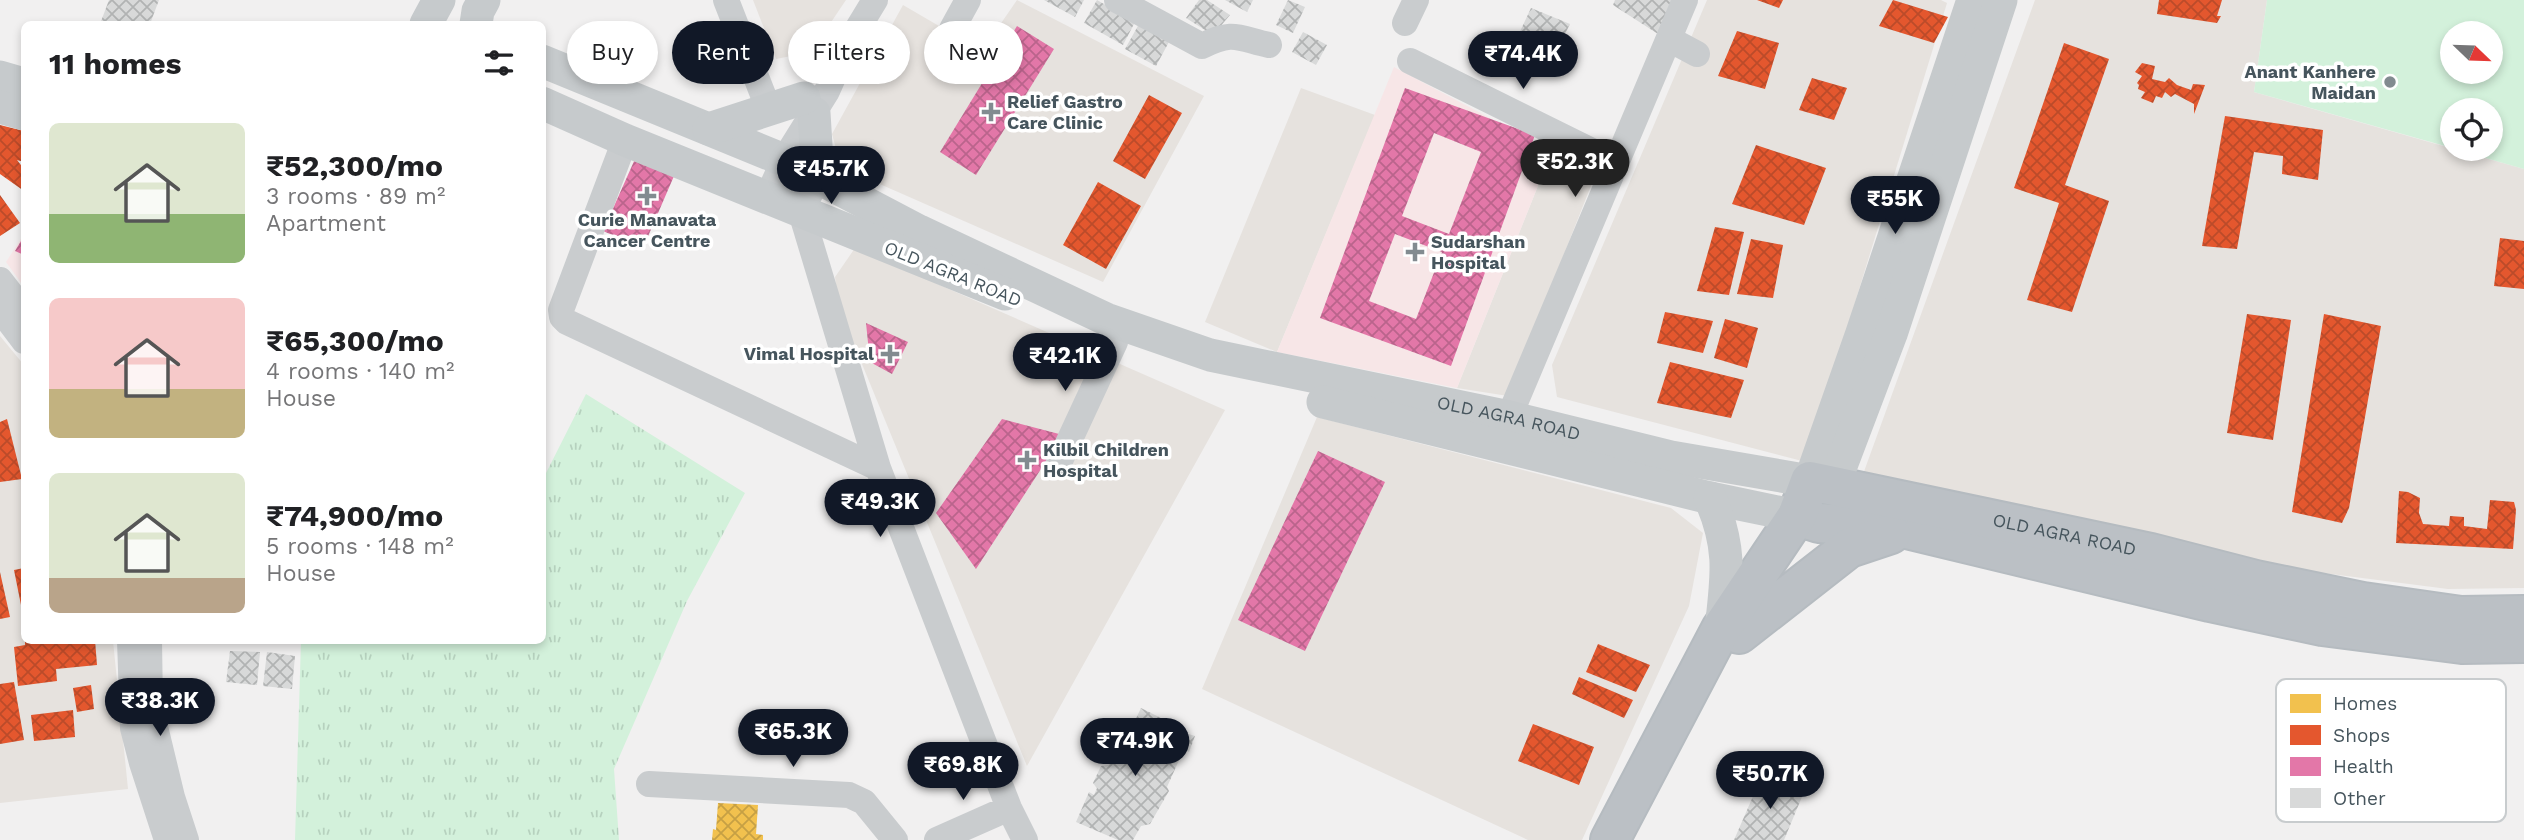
<!DOCTYPE html>
<html lang="en">
<head>
<meta charset="utf-8">
<style>
	body { margin:0; font-family:"Work Sans",sans-serif; background:#f2f2f2; color:#202124; height:100vh; display:flex; flex-direction:column; font-size:26px; white-space:nowrap }
	* { box-sizing:border-box; margin:0 }
	p { font-size:23px; color:#757577 }
	.icon { flex:none; width:38px; height:38px; fill:none; stroke:currentColor; stroke-width:2; stroke-linecap:round; stroke-linejoin:round }
	.map { position:relative; flex:1; overflow:hidden }
	.side { position:absolute; left:21px; top:21px; width:525px; height:623px; display:flex; flex-direction:column; background:#fff; border-radius:10px; box-shadow:0 4px 10px #0003 }
	.side>* { flex:none }
	.top-card { position:absolute; left:567px; top:21px; width:665px; height:63px; display:flex; gap:14px }
	.needle { width:46px; rotate:113deg }
	.controls { position:absolute; left:2440px; top:21px; display:grid; gap:14px }
	.controls a { display:grid; place-items:center; width:63px; height:63px; border-radius:50%; background:#fff; box-shadow:0 4px 10px #0003; font-size:35px }
	.price { position:absolute; translate:-50% -60px; padding:0 16px; border-radius:24px; background:#111827; color:#fff; font-size:23px; line-height:46px; filter:drop-shadow(0 2px 4px #0008) }
	.price::after { content:''; position:absolute; left:50%; top:42px; width:21px; height:16px; margin-left:-10px; background:inherit; clip-path:polygon(0 0,100% 0,50% 100%) }
	.price.on { background:#222; color:#fff }
	ul { padding:0; list-style:none }
	li { display:flex; align-items:center; gap:21px; height:175px; padding:0 28px }
	li span { display:grid; place-items:center; flex:none; width:196px; height:140px; border-radius:10px; color:#555 }
	li>.icon { margin-inline-start:auto }
	span .icon { width:84px; height:84px; fill:#fffc; stroke-width:1 }
	li b { font-size:30px }
	h2 { display:flex; justify-content:space-between; align-items:center; height:84px; padding:0 28px; font-size:30px }
	.chip { padding:0 24px; border-radius:32px; background:#fff; box-shadow:0 4px 10px #0003; font-size:24px; line-height:63px }
	.chip.on { background:#111827; color:#fff }
	.map>svg:first-child { display:block }
</style>
</head>
<body>
<div class="map">
<svg width="2524" height="840" viewBox="0 0 2524 840">
	<defs>
		<pattern id="grass-tufts" width="24" height="20" patternUnits="userSpaceOnUse" patternTransform="scale(1.75)"><rect width="24" height="20" fill="#d3f1db"/><path d="M3 7l-1-3M5 7V3M7 7l1-3M15 17l-1-3M17 17v-4M19 17l1-3" fill="none" stroke="#b6d1be"/></pattern>
		<pattern id="homes-cross-hatch" width="8" height="8" patternUnits="userSpaceOnUse" patternTransform="scale(1.75)"><rect width="8" height="8" fill="#f2c14e"/><path d="M0 0l8 8M0 8l8-8" fill="none" stroke="#c6a044"/></pattern>
		<pattern id="shops-cross-hatch" width="8" height="8" patternUnits="userSpaceOnUse" patternTransform="scale(1.75)"><rect width="8" height="8" fill="#e4572e"/><path d="M0 0l8 8M0 8l8-8" fill="none" stroke="#bb4b2a"/></pattern>
		<pattern id="health-cross-hatch" width="8" height="8" patternUnits="userSpaceOnUse" patternTransform="scale(1.75)"><rect width="8" height="8" fill="#e377a8"/><path d="M0 0l8 8M0 8l8-8" fill="none" stroke="#ba648c"/></pattern>
		<pattern id="building-cross-hatch" width="8" height="8" patternUnits="userSpaceOnUse" patternTransform="scale(1.75)"><rect width="8" height="8" fill="#d8d9d9"/><path d="M0 0l8 8M0 8l8-8" fill="none" stroke="#b1b3b3"/></pattern>
	</defs>
	<rect width="100%" height="100%" fill="#f1f0f0"/>
	<!-- commercial -->
	<path fill="#e6e2de" d="M753 0H846L811 52 776 59Z
		M1017 0 1204 96 1103 282 841 167 832 134 903 5 982 51Z
		M1707 0H1941L1947 3 1806 462 1557 397 1552 365Z
		M2035 0H2267L2254 92 2524 169V588L2448 589 2253 564 1862 477Z
		M1301 88 1375 115 1277 352 1205 322Z
		M1552 151 1596 173 1508 396 1457 388Z
		M855 248 1225 410 1027 766 839 308 835 277Z
		M0 336 24 365V640L113 641 128 789 0 803Z
		M1317 417 1671 508 1703 533 1689 606 1582 840H1528L1202 689Z"/>
	<!-- medical -->
	<path fill="#f7e6e7" d="M1394 67 1552 151 1457 388 1277 352Z
		M24 234V287L6 262Z"/>
	<!-- grass -->
	<path fill="url(#grass-tufts)" d="M586 394 745 493 687 601 614 769 619 840H295L301 641 542 640 543 479Z"/>
	<!-- pitch -->
	<path fill="#d3f1db" fill-rule="evenodd" d="M2267 0H2524V169L2454 149H2490V110H2452V148L2254 92ZM2452 33H2490V72H2452Z"/>
	<!-- homes -->
	<path fill="url(#homes-cross-hatch)" d="M718 803 758 805 756 834 763 835V840H712L713 829 716 830Z"/>
	<!-- shops -->
	<path fill="url(#shops-cross-hatch)" d="M1757 0H1783L1779 8Z
		M1893 0 1948 17 1934 43 1879 26Z
		M2159 0H2222L2217 16H2221L2217 23 2157 14Z
		M1737 31 1779 43 1765 89 1718 76Z
		M2064 43 2109 59 2065 185 2109 201 2072 312 2027 300 2059 203 2014 188Z
		M2142 63 2155 66 2152 79 2165 82 2169 78 2177 85 2191 90 2193 84 2205 85 2194 114V104L2175 94 2171 97 2165 92 2162 98 2156 96 2153 103 2141 98 2145 92 2138 89 2139 85 2137 83 2142 76 2135 72Z
		M1812 78 1847 88 1834 120 1799 110Z
		M1149 95 1182 113 1145 179 1113 161Z
		M2225 116 2323 130 2318 180 2282 174 2283 156 2254 152 2237 249 2202 246Z
		M0 125 24 131V162L17 160 24 169V191L0 174Z
		M1756 145 1826 168 1804 225 1732 204Z
		M1098 182 1141 206 1106 269 1063 245Z
		M0 195 20 223 0 236Z
		M1715 227 1744 232 1729 295 1697 291Z
		M2500 238 2524 241V289L2494 286Z
		M1751 239 1783 245 1773 298 1737 294Z
		M1665 312 1713 321 1703 353 1657 343Z
		M2247 314 2291 320 2273 440 2227 433Z
		M2324 314 2381 326 2349 508 2342 523 2292 512Z
		M1725 319 1758 328 1747 368 1714 358Z
		M1670 362 1744 380 1731 418 1657 403Z
		M7 419 22 479 0 482V422Z
		M2399 491 2408 492 2420 498 2419 513 2423 524 2449 526 2450 516 2464 517V526L2487 529 2490 500 2514 502 2516 510 2513 549 2396 543Z
		M24 568V615H23L14 570Z
		M0 572 10 617 0 619Z
		M25 640H95L97 665 56 669 57 681 18 686 14 647 25 645Z
		M1598 644 1650 665 1636 692 1586 672Z
		M1579 677 1633 700 1624 718 1572 694Z
		M14 682 24 740 0 744V684Z
		M91 685 94 709 77 712 73 688Z
		M73 710 75 737 34 741 31 715Z
		M1533 724 1594 747 1579 785 1518 761Z"/>
	<!-- health -->
	<path fill="url(#health-cross-hatch)" fill-rule="evenodd" d="M1017 26 1054 49 976 175 940 152Z
		M1405 88 1535 135 1451 366 1320 318ZM1434 133 1481 152 1449 234 1402 216ZM1395 234 1442 252 1416 319 1369 301Z
		M635 159 674 176 643 248 603 231Z
		M24 236V255L15 251Z
		M866 323 908 342 892 374 870 362Z
		M1002 419 1063 435 976 569 936 513Z
		M1318 451 1385 482 1305 651 1238 620Z"/>
	<!-- building -->
	<path fill="url(#building-cross-hatch)" d="M109 0H159L150 24H100Z
		M1044 0H1084L1075 17Z
		M1097 0 1135 22 1123 45 1084 23Z
		M1199 0H1207L1230 15 1213 35 1186 18Z
		M1225 0H1253L1247 12Z
		M1288 0 1305 7 1293 33 1276 25Z
		M1615 0H1677L1658 34 1613 5Z
		M1531 8 1570 24 1556 52 1516 40Z
		M1139 24 1170 40 1156 66 1125 49Z
		M1303 32 1327 45 1316 65 1292 52Z
		M230 651 260 652 257 685 226 682Z
		M267 652 295 656 292 689 263 686Z
		M1141 708 1175 725 1176 730 1195 736 1189 752 1184 749 1167 787 1169 791 1150 824 1141 826 1133 840H1118L1076 822 1089 792 1094 795 1097 788 1093 783 1101 766 1109 765 1107 759 1112 753 1118 755 1112 751 1113 746 1135 757 1136 753 1123 746 1120 740 1124 733H1129Z
		M1764 771 1804 792 1784 840H1734Z"/>
	<g fill="none" stroke-linecap="round" stroke-linejoin="round">
		<defs>
			<g id="highway">
				<path d="M1797 516 1819 523 1907 529 2210 602 2322 626 2462 644 2524 643"/>
				<path d="M1739 634 1849 548 1891 534"/>
				<path id="s2" d="M1610 840 1721 629 1797 516 1810 481 2151 553 2256 580 2363 602 2461 616 2524 615"/>
			</g>
		</defs>
		<!-- highway casing -->
		<use href="#highway" stroke="#b5bbc0" stroke-width="42"/>
		<!-- minor -->
		<path stroke="#c9ccce" stroke-width="26" d="M726 0 769 110
			M1117 0 1202 46C1233 30 1238 38 1269 45
			M1405 23 1416 0
			M952 29 968 0
			M1669 39 1697 54
			M1410 61 1616 163
			M625 140 561 310 562 317 567 322 878 468
			M818 178 801 212 878 468 1009 808 1025 840
			M767 198 784 160 827 91 847 46 875 0
			M0 280 24 311
			M0 309 24 341
			M1509 417 1685 0
			M1058 465 1115 342
			M130 640 133 728 142 763 167 840
			M149 640 150 706 172 797 186 840
			M649 784 849 795 864 802 895 840
			M937 840 1009 808"/>
		<!-- major -->
		<g stroke="#c6cacc" stroke-width="33">
			<path d="M426 24 439 0"/>
			<path d="M476 24 478 11 484 0"/>
			<path id="s1" d="M542 61 784 160 919 231 1106 319 1210 355 1509 417 1671 457 1810 481 1862 333 1973 0"/>
			<path d="M0 77 24 84"/>
			<path d="M542 103 625 140 1005 294"/>
			<path d="M0 107 24 114"/>
			<path d="M814 113 818 178"/>
			<path d="M709 129 804 98"/>
			<path d="M1323 402 1710 498 1797 516"/>
			<path d="M1833 487 1891 334 2001 0"/>
			<path d="M1710 498C1732 548 1727 576 1721 629"/>
		</g>
		<!-- highway -->
		<use href="#highway" stroke="#bbc0c5" stroke-width="38"/>
	</g>
	<!-- markers -->
	<g fill="#828b90" stroke="#fff" stroke-width="2.5">
		<circle cx="2390" cy="82" r="7"/>
		<path d="M987.5 101.5h7v7h7v7h-7v7h-7v-7h-7v-7h7z"/>
		<path d="M643.5 185.5h7v7h7v7h-7v7h-7v-7h-7v-7h7z"/>
		<path d="M1411.5 241.5h7v7h7v7h-7v7h-7v-7h-7v-7h7z"/>
		<path d="M886.5 343.5h7v7h7v7h-7v7h-7v-7h-7v-7h7z"/>
		<path d="M1023.5 449.5h7v7h7v7h-7v7h-7v-7h-7v-7h7z"/>
	</g>
	<g text-anchor="middle" stroke-width="7" stroke-linejoin="round" paint-order="stroke">
		<!-- poi labels -->
		<g font-size="18" font-weight="bold" fill="#46555d" stroke="#fff" text-anchor="start">
			<text x="2376" y="78" text-anchor="end">Anant Kanhere<tspan x="2376" dy="21">Maidan</tspan></text>
			<text x="1007" y="108">Relief Gastro<tspan x="1007" dy="21">Care Clinic</tspan></text>
			<text x="647" y="226" text-anchor="middle">Curie Manavata<tspan x="647" dy="21">Cancer Centre</tspan></text>
			<text x="1431" y="248">Sudarshan<tspan x="1431" dy="21">Hospital</tspan></text>
			<text x="874" y="360" text-anchor="end">Vimal Hospital</text>
			<text x="1043" y="456">Kilbil Children<tspan x="1043" dy="21">Hospital</tspan></text>
		</g>
		<!-- street labels -->
		<g font-size="18" fill="#46555d" stroke="#fff">
			<text transform="translate(953 274) rotate(22)" y="6">OLD AGRA ROAD</text>
			<text dy="6" stroke="none"><textPath href="#s1" startOffset="1036">OLD AGRA ROAD</textPath></text>
			<text dy="6" stroke="none"><textPath href="#s2" startOffset="672">OLD AGRA ROAD</textPath></text>
		</g>
	</g>
	<!-- legend -->
	<rect x="2276" y="679" width="230" height="143" rx="10" fill="#fff" stroke="#c8ccce" stroke-width="2"/>
	<rect x="2290" y="694" width="31" height="19" fill="#f2c14e"/>
	<rect x="2290" y="725" width="31" height="20" fill="#e4572e"/>
	<rect x="2290" y="757" width="31" height="19" fill="#e377a8"/>
	<rect x="2290" y="788" width="31" height="20" fill="#d8d9d9"/>
	<g font-size="19" fill="#46555d">
		<text x="2333" y="710">Homes</text>
		<text x="2333" y="742">Shops</text>
		<text x="2333" y="773">Health</text>
		<text x="2333" y="805">Other</text>
	</g>
</svg>
<div class="controls">
<a><svg class="needle" viewBox="-14 -14 28 28"><path d="M0-13l5 13h-10z" fill="#e53935"/><path d="M0 13l5-13h-10z" fill="#757577"/></svg></a>
<a><svg class="icon" aria-label="locate" viewBox="0 0 24 24"><circle cx="12" cy="12" r="6"/><path d="M12 2v4M12 18v4M2 12h4M18 12h4"/></svg></a>
</div>
<b class="price" style="left:1523px;top:91px">₹74.4K</b>
<b class="price on" style="left:1575px;top:199px">₹52.3K</b>
<b class="price" style="left:831px;top:206px">₹45.7K</b>
<b class="price" style="left:1895px;top:236px">₹55K</b>
<b class="price" style="left:1065px;top:393px">₹42.1K</b>
<b class="price" style="left:880px;top:539px">₹49.3K</b>
<b class="price" style="left:160px;top:738px">₹38.3K</b>
<b class="price" style="left:793px;top:769px">₹65.3K</b>
<b class="price" style="left:1135px;top:778px">₹74.9K</b>
<b class="price" style="left:963px;top:802px">₹69.8K</b>
<b class="price" style="left:1770px;top:811px">₹50.7K</b>
<div class="top-card">
<a class="chip">Buy</a>
<a class="chip on">Rent</a>
<a class="chip">Filters</a>
<a class="chip">New</a>
</div>
<section class="side">
<h2>11 homes<svg class="icon" aria-label="filters" viewBox="0 0 24 24"><path d="M4 7h16M4 17h16"/><circle cx="9" cy="7" r="2"/><circle cx="15" cy="17" r="2"/></svg></h2>
<ul>
<li><span style="background:linear-gradient(#dfe7d0 65%,#8fb573 0)"><svg class="icon" aria-label="home" viewBox="0 0 24 24"><path d="M3 11l9-7 9 7M6 9v11h12V9"/></svg></span><div><b>₹52,300/mo</b><p>3 rooms · 89 m²</p><p>Apartment</p></div></li>
<li><span style="background:linear-gradient(#f6c9c9 65%,#c2b280 0)"><svg class="icon" aria-label="home" viewBox="0 0 24 24"><path d="M3 11l9-7 9 7M6 9v11h12V9"/></svg></span><div><b>₹65,300/mo</b><p>4 rooms · 140 m²</p><p>House</p></div></li>
<li><span style="background:linear-gradient(#dfe7d0 75%,#b9a48a 0)"><svg class="icon" aria-label="home" viewBox="0 0 24 24"><path d="M3 11l9-7 9 7M6 9v11h12V9"/></svg></span><div><b>₹74,900/mo</b><p>5 rooms · 148 m²</p><p>House</p></div></li>
</ul>
</section>
</div>
</body>
</html>
